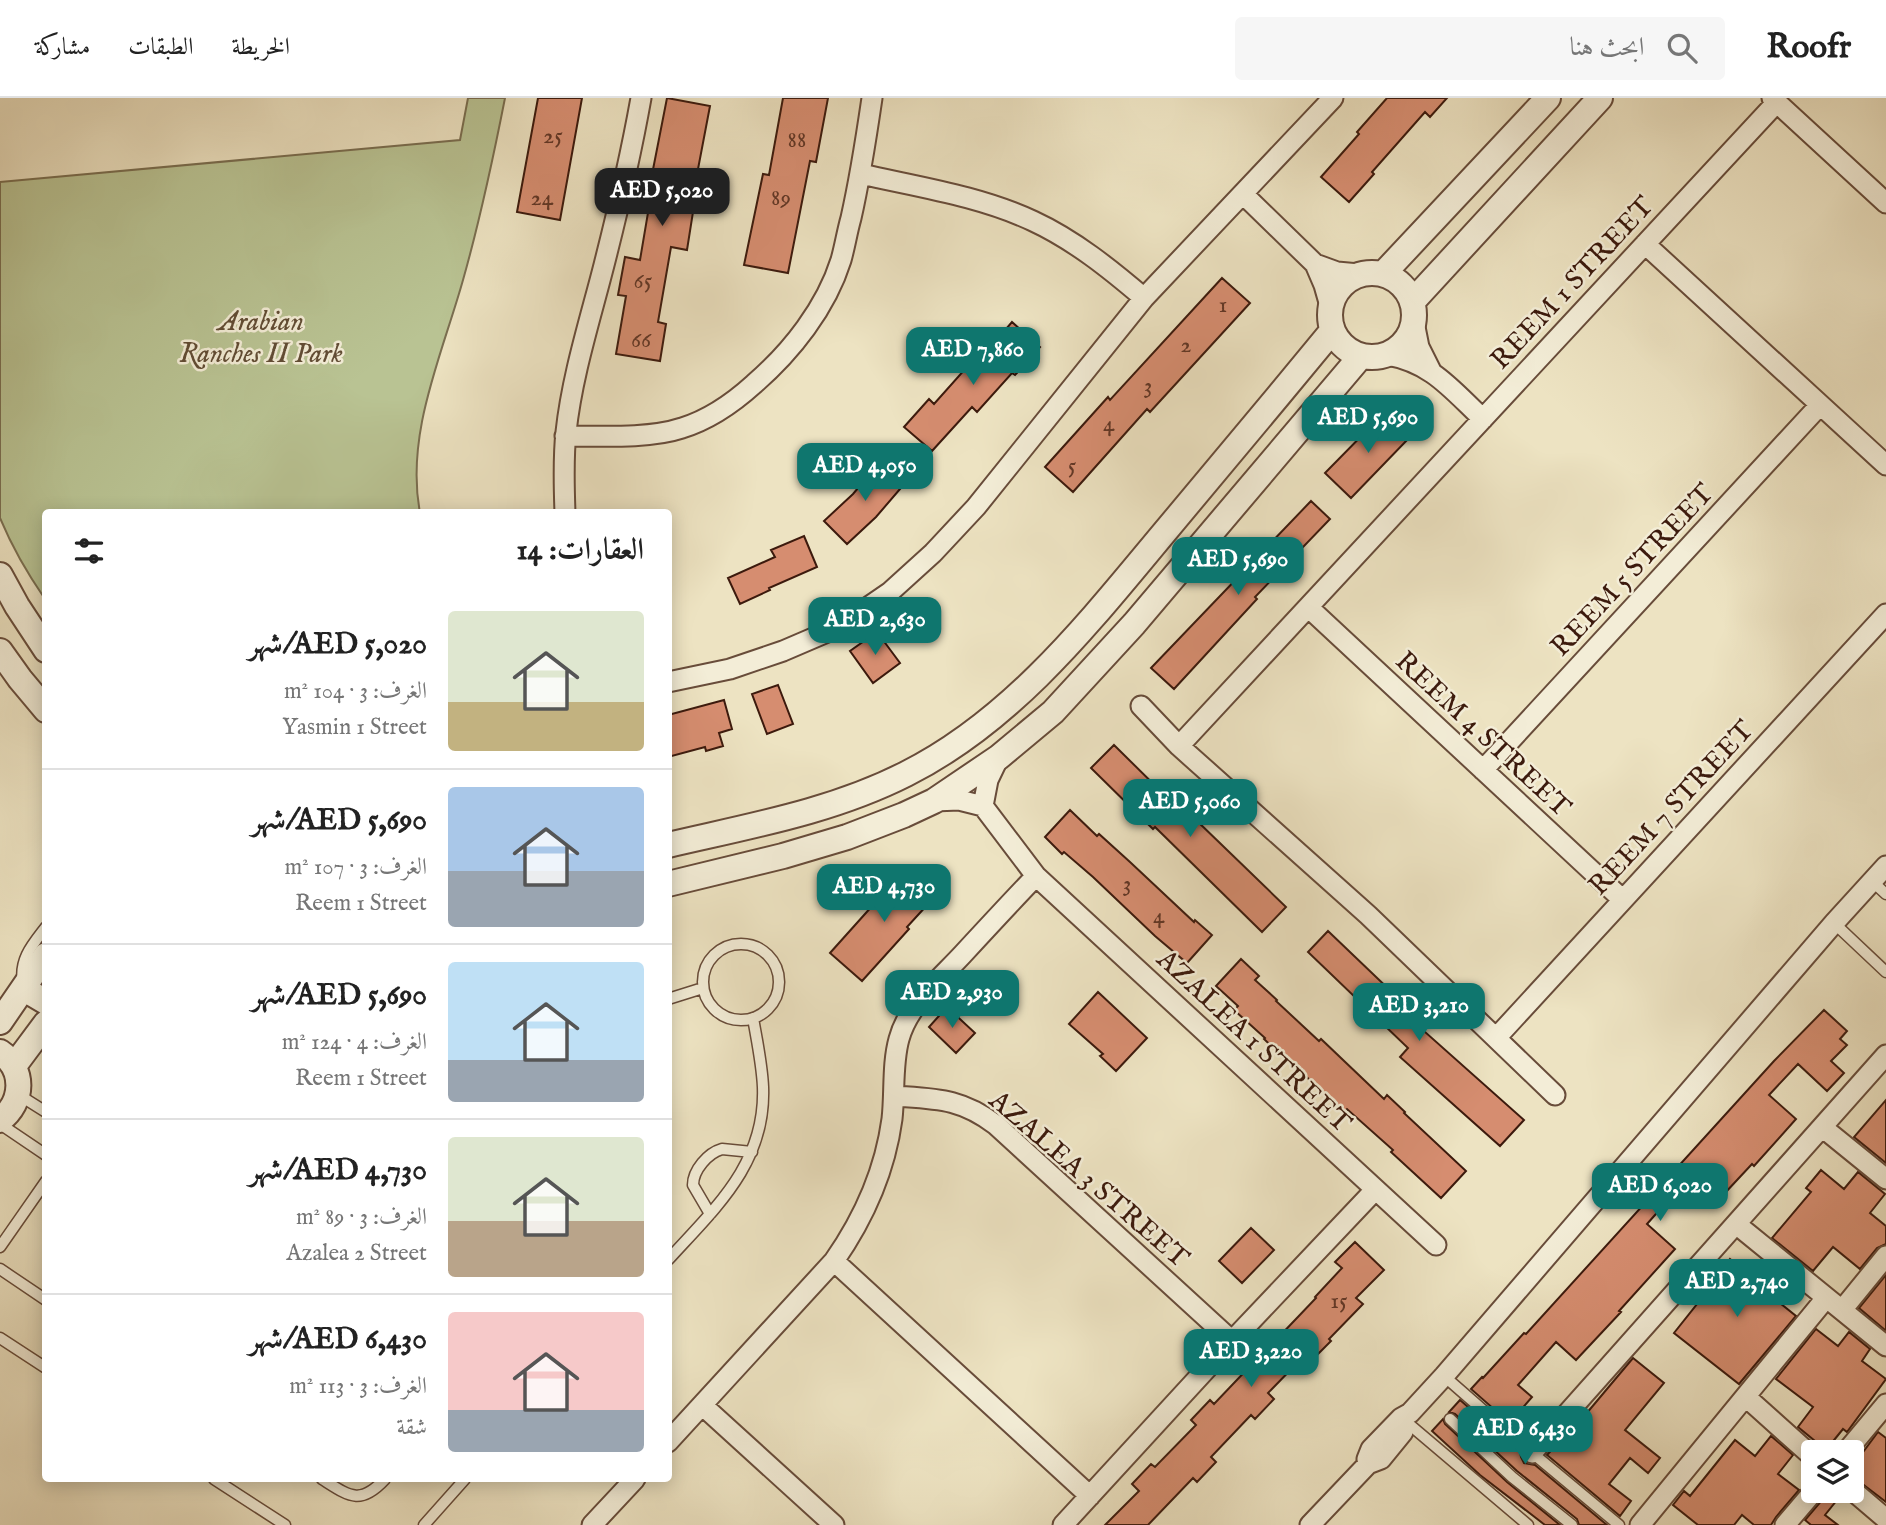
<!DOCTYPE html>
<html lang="ar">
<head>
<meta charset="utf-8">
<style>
	body { margin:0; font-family:"IM FELL English",Amiri,serif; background:#f6f6f6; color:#222; direction:rtl; height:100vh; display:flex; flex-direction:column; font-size:26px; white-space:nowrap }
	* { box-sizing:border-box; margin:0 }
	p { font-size:23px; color:#767676 }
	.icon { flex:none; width:38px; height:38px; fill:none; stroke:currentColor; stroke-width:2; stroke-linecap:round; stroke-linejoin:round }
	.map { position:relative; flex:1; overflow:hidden; direction:ltr }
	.panel { position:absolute; left:42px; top:411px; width:630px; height:973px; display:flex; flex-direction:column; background:#fff; border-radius:7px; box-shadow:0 4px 18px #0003; direction:rtl }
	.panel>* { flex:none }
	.buttons { position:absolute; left:1801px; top:1342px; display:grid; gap:14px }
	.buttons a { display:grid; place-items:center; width:63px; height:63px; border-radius:7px; background:#fff; box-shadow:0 4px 18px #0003; font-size:35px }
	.price { position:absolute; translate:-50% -60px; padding:0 16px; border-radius:14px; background:#0f766e; color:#fff; font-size:23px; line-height:46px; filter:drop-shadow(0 2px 4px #0008) }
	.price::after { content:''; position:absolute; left:50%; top:42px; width:21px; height:16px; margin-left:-10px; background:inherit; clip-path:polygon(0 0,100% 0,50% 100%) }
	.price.current { background:#222; color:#fff }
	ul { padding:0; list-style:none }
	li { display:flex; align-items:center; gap:21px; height:175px; padding:0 28px }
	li+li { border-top:2px solid #e0e0e0 }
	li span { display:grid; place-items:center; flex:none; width:196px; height:140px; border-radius:7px; color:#555 }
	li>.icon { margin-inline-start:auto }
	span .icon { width:84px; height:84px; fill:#fffc; stroke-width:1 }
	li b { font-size:30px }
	h2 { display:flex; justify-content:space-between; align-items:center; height:84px; padding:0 28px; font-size:30px }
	header { display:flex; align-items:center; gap:42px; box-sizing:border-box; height:98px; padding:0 35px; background:#fff; border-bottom:2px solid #e0e0e0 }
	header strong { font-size:33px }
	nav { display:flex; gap:38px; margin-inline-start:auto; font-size:24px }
	.search { width:490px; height:63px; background:#f6f6f6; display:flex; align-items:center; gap:18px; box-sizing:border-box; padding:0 24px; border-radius:7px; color:#767676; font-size:26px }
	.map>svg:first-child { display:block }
</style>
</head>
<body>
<header>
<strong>Roofr</strong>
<div class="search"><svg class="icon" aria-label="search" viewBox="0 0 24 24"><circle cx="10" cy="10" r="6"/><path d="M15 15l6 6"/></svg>ابحث هنا</div>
<nav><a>الخريطة</a><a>الطبقات</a><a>مشاركة</a></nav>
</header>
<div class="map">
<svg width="1886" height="1427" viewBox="0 0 1886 1427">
	<rect width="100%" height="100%" fill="#ede3c2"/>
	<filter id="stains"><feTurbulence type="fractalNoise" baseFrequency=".00286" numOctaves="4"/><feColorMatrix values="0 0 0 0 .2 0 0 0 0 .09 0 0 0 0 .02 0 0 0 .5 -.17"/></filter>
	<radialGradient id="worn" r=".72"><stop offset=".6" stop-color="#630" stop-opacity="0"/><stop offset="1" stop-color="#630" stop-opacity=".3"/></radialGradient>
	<!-- green -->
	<path fill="#b9c393" stroke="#7a6e50" stroke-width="2" d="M468 0H505C493 61 480 122 463 182 442 257 405 336 420 415H46L45 501C27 475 12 449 0 420V84L460 42Z"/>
	<!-- building -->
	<path fill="#d68d70" stroke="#3c1a0d" stroke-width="2" d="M538 0H582L560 122 517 114Z
		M667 0 710 8 690 113 693 114 687 152 671 149 658 224 666 226 660 263 616 256 626 198 618 197 625 159 640 162 651 97H648Z
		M783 0H828L816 64 810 63 788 175 744 167 763 76 769 77Z
		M1387 0H1447L1430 19 1425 14 1372 74 1374 76 1349 104 1321 79 1359 36 1357 34Z
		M1222 180 1250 205 1150 314 1147 311 1073 394 1045 369 1108 299 1110 302Z
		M1012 224 1040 249 1015 277 1012 275 977 314 972 309 932 353 904 329 929 301 934 306 974 261 978 264Z
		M1385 314 1410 339 1351 400 1325 375Z
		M881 363 906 384 876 419 847 446 824 423 853 396Z
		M1311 403 1330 421 1255 499 1257 501 1174 591 1151 570Z
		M804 438 817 469 769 490 770 492 740 506 728 480 775 459 771 452Z
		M877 534 900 565 873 585 850 553Z
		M778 587 793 626 767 636 752 596Z
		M724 602 732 631 719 635 723 648 706 653 705 649 668 659V617Z
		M1114 647 1193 725 1196 722 1286 809 1262 834 1155 729 1153 731 1091 670Z
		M1070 712 1097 738 1099 736 1130 764 1194 824 1195 822 1212 837 1187 865 1155 838 1093 779 1064 754 1062 756 1045 739Z
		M908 768 939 794 907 829 909 831 862 883 830 855Z
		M1328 833 1420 921 1416 926 1524 1022 1500 1048 1400 959 1408 950 1308 854Z
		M1241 861 1259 878 1255 882 1277 902 1276 903 1319 943 1321 941 1384 1001 1387 997 1405 1014 1404 1015 1466 1073 1441 1100 1391 1054 1393 1052 1347 1011 1344 1014 1283 957 1282 958 1264 941 1265 940 1234 912 1238 908 1216 888Z
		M1098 894 1147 940 1116 973 1100 958 1103 956 1069 926Z
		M947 909 975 935 956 955 929 929Z
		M1824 912 1847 933 1840 941 1847 947 1831 963 1844 975 1827 993 1798 966 1769 997 1796 1021 1754 1068 1752 1066 1724 1096 1696 1071 1647 1126 1675 1151 1619 1213 1621 1214 1576 1262 1556 1244 1518 1287 1532 1299 1519 1314 1537 1331 1528 1341 1471 1291 1482 1279 1483 1280 1524 1235 1526 1236 1774 963Z
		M1886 1002V1065L1854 1039Z
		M1821 1072 1844 1091 1858 1074 1885 1096 1870 1115 1886 1128V1146L1877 1150 1860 1171 1833 1149 1813 1173 1772 1140 1811 1094 1806 1090Z
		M1251 1130 1274 1152 1242 1185 1219 1163Z
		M1355 1144 1384 1172 1356 1200 1363 1206 1329 1241 1331 1243 1311 1263 1305 1257 1268 1295 1274 1301 1255 1321 1251 1317 1211 1359 1216 1364 1197 1384 1193 1380 1148 1427H1105L1139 1393 1132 1386 1151 1366 1155 1369 1196 1327 1191 1322 1210 1302 1214 1306 1254 1264 1248 1258 1267 1238 1274 1244 1316 1200 1315 1199 1342 1170 1335 1164Z
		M1730 1161 1755 1180 1766 1166 1788 1184 1775 1201 1796 1218 1739 1286 1674 1235 1697 1206 1695 1205Z
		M1886 1177V1231L1885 1232 1859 1210Z
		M1816 1231 1838 1248 1849 1234 1870 1251 1862 1263 1886 1281 1847 1334 1843 1331 1826 1352 1798 1329 1813 1309 1776 1281Z
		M1633 1260 1664 1285 1625 1332 1660 1360 1648 1375 1630 1360 1609 1386 1631 1403 1620 1418 1547 1357 1558 1345 1560 1347Z
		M1460 1302 1520 1354 1521 1359 1524 1365 1535 1367 1607 1427H1579L1577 1421 1517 1373 1455 1316 1449 1314Z
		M1443 1321 1445 1326 1507 1384 1560 1427H1545L1480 1377 1432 1333Z
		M1878 1334 1886 1340V1404L1852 1378V1369Z
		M1771 1338 1793 1357 1778 1376 1799 1392 1776 1419 1771 1427H1754L1742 1417 1734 1427H1698L1673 1407 1684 1393 1690 1398 1735 1342 1755 1358Z
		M1826 1393H1840L1841 1397 1825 1417 1838 1427H1811L1805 1422 1823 1401Z"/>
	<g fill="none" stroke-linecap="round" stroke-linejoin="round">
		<defs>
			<path id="service" d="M1872 783 1886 796
				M1834 825 1886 874
				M703 884a38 38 0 1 1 76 0a38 38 0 1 1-76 0Z
				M23 884C19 861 33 846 46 829
				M668 901 703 890
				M19 997 46 1014
				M0 1026 46 1057
				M710 1116 693 1087C693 1072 708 1055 722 1051L752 1054
				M0 1149 46 1083
				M668 1162C715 1110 766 1066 763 989 762 966 757 943 753 920
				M0 1171 46 1202
				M0 1240 46 1270
				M1444 1278 1524 1348 1619 1427
				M1450 1321 1512 1379 1572 1427
				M1410 1327 1528 1427
				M214 1381 285 1427
				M322 1381C349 1398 360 1408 385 1381
				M424 1427 465 1381"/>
			<path id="minor" d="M1772 0 1886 105
				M861 76C918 89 980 98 1033 123 1074 142 1110 171 1144 200
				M1243 96 1315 166 1324 187 1330 208
				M1645 146 1886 367
				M1315 166 1337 174 1359 176
				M1414 224 1419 249 1431 273
				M1387 257C1432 265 1451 291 1483 321
				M565 338C600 338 649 341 682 330 708 322 733 305 754 286 791 254 826 210 841 162 845 148 847 134 851 120 860 80 866 41 872 0
				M565 415C564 388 563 361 566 334 572 278 590 222 604 167 618 112 631 56 641 0
				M1308 509 1623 802
				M668 584 730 571 783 553 839 529 890 494 933 455 976 409 1144 200 1333 0
				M1141 608 1179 648 1368 817 1555 997
				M1179 648 1777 4
				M1483 672 1820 307
				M934 703 959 702 983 708 1036 778 1436 1147
				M983 708 988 682 999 659
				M1496 940 1886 516
				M894 998C936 1001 961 1000 996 1027L1232 1243
				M1822 1029 1886 1081
				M1736 1126 1886 1248
				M834 1163 1090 1398
				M1842 1212 1886 1158
				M1746 1299 1813 1359
				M702 1307 834 1427
				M668 1344 834 1163C864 1120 885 1073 892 1021 895 995 892 966 899 941 908 907 940 881 963 856 987 830 1011 804 1036 778
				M1846 1354 1886 1306
				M1532 1355 1886 957
				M1368 1366 1367 1361 1371 1351 1401 1320 1410 1315 1444 1278 1834 825 1886 768
				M1852 1392 1886 1421
				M592 1427 635 1381
				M1063 1427 1232 1243 1375 1092
				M1310 1427 1368 1366 1381 1361 1403 1334
				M1640 1427 1826 1200
				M1785 1427 1814 1393"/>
			<path id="tertiary" d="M1330 217a42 42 0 1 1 84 0a42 42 0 1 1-84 0Z
				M1383 176 1548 0
				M1413 203 1600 0
				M0 477 17 508 46 552
				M0 553 20 581 46 612
				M668 747C749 728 831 714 906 676 1012 623 1088 526 1163 436 1219 369 1276 301 1332 233
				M668 786 783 758 847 739 904 717 934 703 999 659 1053 614 1134 526 1361 258
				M24 891 46 904
				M0 924 46 857
				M0 954C25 971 24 1004 0 1022
				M14 968 46 925"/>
		</defs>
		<!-- service casing -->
		<use href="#service" stroke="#684c3a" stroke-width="13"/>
		<!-- minor casing -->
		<use href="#minor" stroke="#684c3a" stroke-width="23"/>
		<!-- tertiary casing -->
		<use href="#tertiary" stroke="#684c3a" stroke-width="28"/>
		<!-- service -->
		<use href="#service" stroke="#f3edd7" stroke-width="10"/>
		<!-- minor -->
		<use href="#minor" stroke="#f3edd7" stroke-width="19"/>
		<!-- tertiary -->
		<use href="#tertiary" stroke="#f3edd7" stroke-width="24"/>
	</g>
	<g text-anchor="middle" stroke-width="5" stroke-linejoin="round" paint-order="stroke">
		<!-- number labels -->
		<g font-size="24" fill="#623726">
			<text x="553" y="45">25</text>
			<text x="797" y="49">88</text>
			<text x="542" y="107">24</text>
			<text x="781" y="107">89</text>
			<text x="643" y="190">65</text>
			<text x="1223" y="214">1</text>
			<text x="641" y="249">66</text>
			<text x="1186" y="254">2</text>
			<text x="1148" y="295">3</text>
			<text x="1109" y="333">4</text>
			<text x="1072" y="375">5</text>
			<text x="1127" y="793">3</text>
			<text x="1159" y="825">4</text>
			<text x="1339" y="1210">15</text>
		</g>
		<!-- street labels -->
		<g font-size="28" fill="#3c1a0d" stroke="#f3edd7">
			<text transform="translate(1571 184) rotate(-47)" y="10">REEM 1 STREET</text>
			<text transform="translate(1631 471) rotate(-47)" y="10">REEM 5 STREET</text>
			<text transform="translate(1484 635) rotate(43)" y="10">REEM 4 STREET</text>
			<text transform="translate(1670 709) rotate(-47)" y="10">REEM 7 STREET</text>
			<text transform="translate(1255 942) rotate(43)" y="10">AZALEA 1 STREET</text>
			<text transform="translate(1090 1080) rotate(41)" y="10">AZALEA 3 STREET</text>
		</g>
		<!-- park labels -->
		<g font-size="28" font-style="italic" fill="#624d35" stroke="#f3edd7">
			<text x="261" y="232">Arabian<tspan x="261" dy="32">Ranches II Park</tspan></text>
		</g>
	</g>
	<rect width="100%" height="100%" filter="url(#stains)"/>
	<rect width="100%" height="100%" fill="url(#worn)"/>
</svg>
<div class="buttons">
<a><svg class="icon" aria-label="layers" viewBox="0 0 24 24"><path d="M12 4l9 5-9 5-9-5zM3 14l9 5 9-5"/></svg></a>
</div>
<b class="price current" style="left:662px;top:130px">AED 5,020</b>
<b class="price" style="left:973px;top:289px">AED 7,860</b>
<b class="price" style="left:1368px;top:357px">AED 5,690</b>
<b class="price" style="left:865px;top:405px">AED 4,050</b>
<b class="price" style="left:1238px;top:499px">AED 5,690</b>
<b class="price" style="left:875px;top:559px">AED 2,630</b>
<b class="price" style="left:1190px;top:741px">AED 5,060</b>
<b class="price" style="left:884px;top:826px">AED 4,730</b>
<b class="price" style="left:952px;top:932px">AED 2,930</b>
<b class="price" style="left:1419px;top:945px">AED 3,210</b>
<b class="price" style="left:1660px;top:1125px">AED 6,020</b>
<b class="price" style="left:1737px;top:1221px">AED 2,740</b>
<b class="price" style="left:1251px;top:1291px">AED 3,220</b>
<b class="price" style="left:1525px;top:1368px">AED 6,430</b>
<section class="panel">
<h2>العقارات: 14<svg class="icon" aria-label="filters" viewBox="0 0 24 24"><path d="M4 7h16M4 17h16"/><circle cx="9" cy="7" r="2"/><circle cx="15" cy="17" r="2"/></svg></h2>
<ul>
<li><span style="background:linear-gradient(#dfe7d0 65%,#c2b280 0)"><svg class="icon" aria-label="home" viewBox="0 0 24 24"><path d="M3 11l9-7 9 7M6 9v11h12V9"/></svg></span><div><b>AED 5,020/شهر</b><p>الغرف: 3 · 104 m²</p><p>Yasmin 1 Street</p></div></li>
<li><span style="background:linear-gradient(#a9c7e8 60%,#9aa5b1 0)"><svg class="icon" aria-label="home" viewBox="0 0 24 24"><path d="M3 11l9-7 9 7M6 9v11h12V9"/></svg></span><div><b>AED 5,690/شهر</b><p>الغرف: 3 · 107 m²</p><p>Reem 1 Street</p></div></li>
<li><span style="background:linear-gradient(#bfe0f5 70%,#9aa5b1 0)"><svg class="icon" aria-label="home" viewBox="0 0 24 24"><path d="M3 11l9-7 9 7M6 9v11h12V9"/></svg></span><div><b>AED 5,690/شهر</b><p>الغرف: 4 · 124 m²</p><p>Reem 1 Street</p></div></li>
<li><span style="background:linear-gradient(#dfe7d0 60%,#b9a48a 0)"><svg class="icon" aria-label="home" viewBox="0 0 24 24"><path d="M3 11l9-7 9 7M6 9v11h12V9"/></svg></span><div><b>AED 4,730/شهر</b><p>الغرف: 3 · 89 m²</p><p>Azalea 2 Street</p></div></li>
<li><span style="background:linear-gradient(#f6c9c9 70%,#9aa5b1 0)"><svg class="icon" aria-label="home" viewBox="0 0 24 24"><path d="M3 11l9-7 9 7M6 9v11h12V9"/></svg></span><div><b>AED 6,430/شهر</b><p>الغرف: 3 · 113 m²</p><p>شقة</p></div></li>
</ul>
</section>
</div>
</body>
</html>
